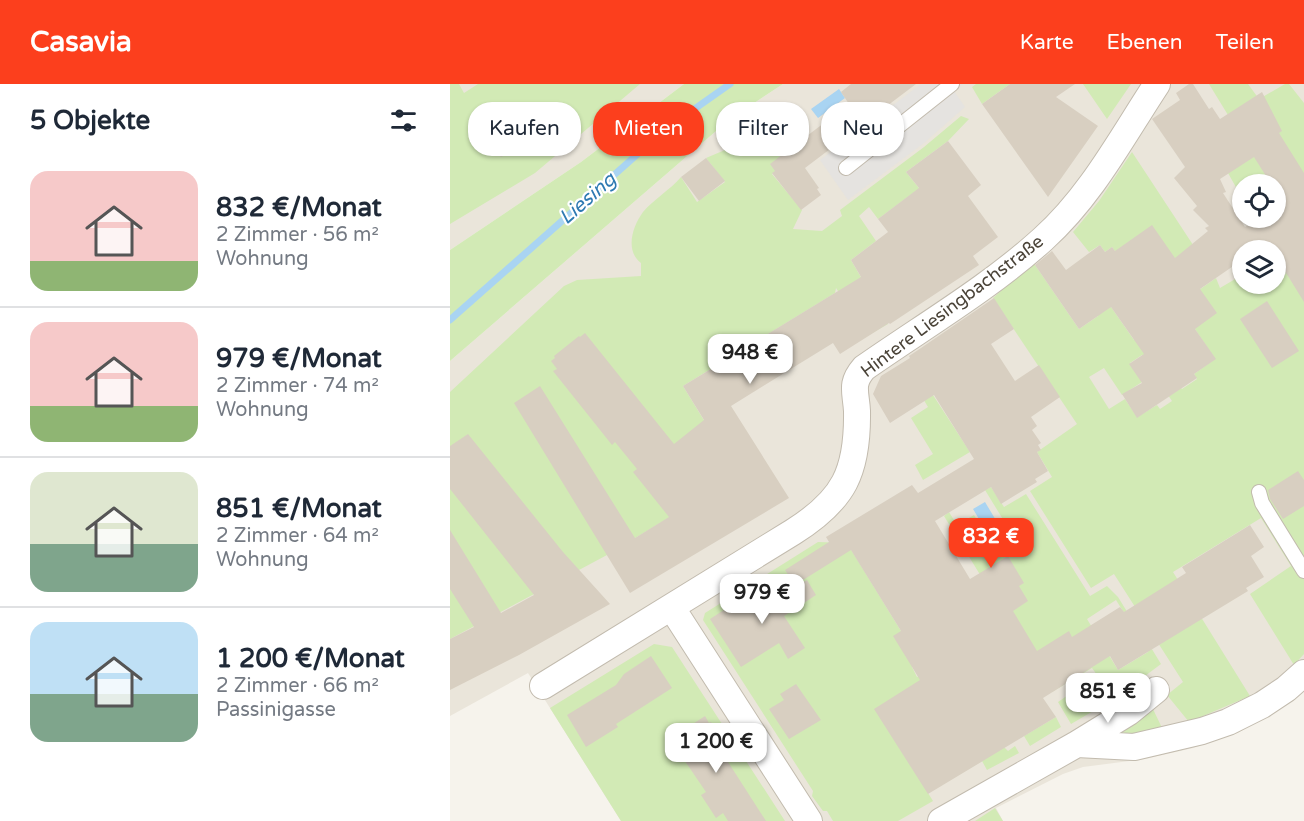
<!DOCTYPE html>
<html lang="de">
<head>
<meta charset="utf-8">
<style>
	body { margin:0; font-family:"Varela Round",sans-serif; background:#f2f2f3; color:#1f2937; height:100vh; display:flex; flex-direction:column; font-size:22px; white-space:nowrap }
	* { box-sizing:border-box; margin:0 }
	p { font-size:20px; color:#747a83 }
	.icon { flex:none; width:33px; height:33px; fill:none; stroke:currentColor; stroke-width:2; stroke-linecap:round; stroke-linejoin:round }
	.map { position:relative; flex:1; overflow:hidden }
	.panel { display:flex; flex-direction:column; background:#fff; width:450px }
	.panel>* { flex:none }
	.banner { position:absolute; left:18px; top:18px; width:570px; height:54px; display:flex; gap:12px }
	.controls { position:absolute; left:782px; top:90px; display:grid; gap:12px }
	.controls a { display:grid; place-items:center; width:54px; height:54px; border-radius:50%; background:#fff; box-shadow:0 2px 4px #0004; font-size:30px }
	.price { position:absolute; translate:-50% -51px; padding:0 14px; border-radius:12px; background:#fff; color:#222; font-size:20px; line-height:39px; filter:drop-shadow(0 2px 3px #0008) }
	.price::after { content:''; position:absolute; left:50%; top:36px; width:18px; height:14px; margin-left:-9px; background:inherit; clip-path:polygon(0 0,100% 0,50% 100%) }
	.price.current { background:#fc3f1d; color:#fff }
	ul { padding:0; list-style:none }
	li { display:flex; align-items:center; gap:18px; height:150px; padding:0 30px }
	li+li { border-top:2px solid #e0e1e3 }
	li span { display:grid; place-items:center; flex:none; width:168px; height:120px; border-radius:18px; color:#555 }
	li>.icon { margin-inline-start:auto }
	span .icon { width:72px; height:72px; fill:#fffc; stroke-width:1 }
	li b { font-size:26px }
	h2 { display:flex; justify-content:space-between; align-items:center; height:72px; padding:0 30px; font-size:26px }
	.chip { padding:0 21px; border-radius:24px; background:#fff; box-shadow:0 2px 4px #0004; font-size:21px; line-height:54px }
	.chip.current { background:#fc3f1d; color:#fff }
	header { display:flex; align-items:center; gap:36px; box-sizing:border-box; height:84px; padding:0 30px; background:#fc3f1d; color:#fff }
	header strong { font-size:28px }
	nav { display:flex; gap:33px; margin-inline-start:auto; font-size:21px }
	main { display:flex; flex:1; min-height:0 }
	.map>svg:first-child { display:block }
</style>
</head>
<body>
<header>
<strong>Casavia</strong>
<nav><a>Karte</a><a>Ebenen</a><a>Teilen</a></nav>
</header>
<main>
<section class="panel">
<h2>5 Objekte<svg class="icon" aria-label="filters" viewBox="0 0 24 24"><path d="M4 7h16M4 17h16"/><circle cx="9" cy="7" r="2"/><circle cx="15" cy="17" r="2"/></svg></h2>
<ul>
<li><span style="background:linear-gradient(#f6c9c9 75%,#8fb573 0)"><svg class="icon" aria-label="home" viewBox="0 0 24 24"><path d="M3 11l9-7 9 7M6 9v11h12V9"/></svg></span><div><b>832 €/Monat</b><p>2 Zimmer · 56 m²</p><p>Wohnung</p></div></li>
<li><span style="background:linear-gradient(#f6c9c9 70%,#8fb573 0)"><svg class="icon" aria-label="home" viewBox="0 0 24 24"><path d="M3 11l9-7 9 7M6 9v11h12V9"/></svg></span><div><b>979 €/Monat</b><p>2 Zimmer · 74 m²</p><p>Wohnung</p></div></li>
<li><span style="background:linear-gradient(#dfe7d0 60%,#7fa58c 0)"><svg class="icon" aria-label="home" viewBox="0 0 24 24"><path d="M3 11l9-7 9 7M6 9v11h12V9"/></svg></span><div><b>851 €/Monat</b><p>2 Zimmer · 64 m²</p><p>Wohnung</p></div></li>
<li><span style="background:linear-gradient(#bfe0f5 60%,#7fa58c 0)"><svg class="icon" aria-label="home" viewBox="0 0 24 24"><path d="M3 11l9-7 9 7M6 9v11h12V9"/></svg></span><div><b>1 200 €/Monat</b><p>2 Zimmer · 66 m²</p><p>Passinigasse</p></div></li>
</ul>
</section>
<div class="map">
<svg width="854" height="737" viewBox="0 0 854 737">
	<rect width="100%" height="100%" fill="#f6f3ec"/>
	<!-- residential -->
	<path fill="#eae5da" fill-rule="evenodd" d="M0 0H234L131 78 0 166Z
		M333 0H854V604L819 630 788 649 743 664 695 675 633 683 613 690 546 724 553 737H171L78 589 0 632V277L280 35ZM792 100H825V134H792ZM792 166H825V200H792Z"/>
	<!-- green -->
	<path fill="#d2eab5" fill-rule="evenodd" d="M0 0H9L14 9 28 0H190L85 89 0 140ZM36 47 68 63 51 72Z
		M234 0H333L280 35 0 277V166L131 78Z
		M526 0H560L532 20 522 3Z
		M633 0H681L657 35Z
		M759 0H798L809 15 835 0H839L854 19V570L844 581 800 510 841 482 811 434 723 488 800 612 739 638 717 611 733 598 664 490 641 504 580 407 602 393 587 368 627 340 543 214 583 178 629 245 648 232 634 212 659 220 684 256 713 235 662 163 655 168 650 161 639 168 623 148 649 117 682 68 749 170 729 184 689 151 749 206 766 194 770 204 792 191V200H807L811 206 821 200H825V197L836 190 825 166H822L803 134H825V100H792V114L778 89 800 67ZM745 245 765 275 744 290 747 295 732 305 730 303 718 311 722 317 710 325 707 321 687 333 675 315 659 325 639 293 654 284 672 311 692 298 680 279 692 271 698 278Z
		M511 32 519 35 498 57 456 88 493 134 463 109 428 135 419 123 409 132 426 157 401 176 438 240 417 252 386 204 385 209 233 302 288 392 157 471 0 555V308L114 202 127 196 191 192V179C175 167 182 143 193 128 204 115 220 106 231 93L247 118 275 98 256 74 282 63 289 70 337 38 357 63 322 90 352 126 343 145 372 147 392 132 390 126 474 63Z
		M481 308 520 368 473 396 465 381 483 370 461 334 478 323 472 313Z
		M541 403 554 423 576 410 640 512 657 502 668 513 689 547 686 548 666 516 637 535 668 586 698 568 700 562 711 580 671 610 661 594 648 602 657 619 621 640 608 618 647 591 642 584 602 608 494 432 499 428 507 441 524 431 537 453 557 442 535 406Z
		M368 458 397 459 470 578 462 583 467 593 477 587 558 667 565 662 569 669 537 686 532 677 478 709 483 717 448 737H383L377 727H373L362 712 363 707 253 536 255 529Z
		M204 560 222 563 335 737H171L100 624Z
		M702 623 714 648 697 652 671 650Z
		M606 633 611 643 580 662 574 652Z
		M545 724 553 737H525Z"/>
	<!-- parking -->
	<path fill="#e5e3e0" d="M471 0H513L504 7 515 23 474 59 398 116 370 76Z"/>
	<!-- water -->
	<path fill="#a9d4f2" d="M389 5 395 14 368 34 361 25Z
		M535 418 550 443 538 450 523 425Z"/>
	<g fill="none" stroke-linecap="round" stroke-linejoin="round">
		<!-- stream -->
		<path stroke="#a9d4f2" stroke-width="7" d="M0 236 216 45 280 0"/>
	</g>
	<!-- building -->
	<path fill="#d8cfc1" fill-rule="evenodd" d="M401 0H466L355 84 369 104 367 105 371 111 351 126 322 89 325 87 320 80 399 20 391 8Z
		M560 0H625L606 13 648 42 598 113 532 20Z
		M739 0H743L759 25 762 23 770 35 812 8 832 47 829 49 854 89V218L825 171V166H792V176L750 205 767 229 745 245 766 275 744 290 747 294 687 334 672 310 692 299 679 280 694 270 661 223 629 245 585 181 602 167 616 186 650 161 655 168 662 163 665 167 702 141 725 174 758 147 755 144 759 142 743 126 747 122 724 94 735 83 702 35 730 16 726 9ZM804 73 821 100H825V134H811L795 143 773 109 776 108 770 95Z
		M70 27 85 53 51 73 36 47Z
		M498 57 531 101 518 112 548 153 523 172 529 181 440 240 439 239 390 270 383 259 281 322 339 414 180 509 64 319 90 302 185 454 219 433 183 388 187 385 165 358 162 361 103 287 107 285 101 277 105 274 104 272 129 252 130 253 135 249 224 360 254 336 233 302 411 193 401 176 438 148 428 135 469 104 456 88Z
		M256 74 275 97 249 117 231 93Z
		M544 214 564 245 541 260 565 297 589 281 610 313 581 333 587 342 582 346 591 359 588 361 591 366 587 368 598 387 585 395 587 398 551 420 541 403 485 437 520 495 558 472 574 499 569 502 578 517 563 527 587 567 619 547 622 553 670 523 674 528 736 489 732 483 800 441 814 463 801 472 814 493 796 504 798 507 668 586 660 572 593 614 606 633 478 710 424 625 470 596 443 552 451 547 404 471 401 466 345 501 335 486 379 458 376 453 462 401 468 409 524 375 484 311 440 339 423 310 431 292 460 274 459 272 471 264Z
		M817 217 849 267 822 284 790 235Z
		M18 350 113 468 160 520 69 571 0 606V555L24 543 0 505V446L51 529 84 511 0 405V362Z
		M848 387 854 396V422L833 435 820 415 818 406Z
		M357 496 366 511 334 532 355 564 338 575 329 559 291 583 260 535 297 511 307 527Z
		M201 572 222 604 166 640 168 643 136 663 117 631 166 601 174 590Z
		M346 600 371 636 339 655 319 625 334 616 330 610Z
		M255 632 259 639 261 638 277 663 271 667 316 737H278L273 729 266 734 251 711 256 708 224 661 237 652 235 645Z"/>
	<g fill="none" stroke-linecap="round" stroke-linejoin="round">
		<defs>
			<path id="service" d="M396 84 502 0
				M809 408 812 419 854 487"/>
			<path id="minor" d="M222 524 359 737
				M93 602 343 448C394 416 408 388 407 327 406 308 400 300 414 284 474 242 539 204 593 155 641 112 672 53 707 0
				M627 660 679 628 706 606
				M491 737 627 660 684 663 752 647 778 638 812 621 836 605 854 589"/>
		</defs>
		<!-- service casing -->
		<use href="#service" stroke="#c2bbae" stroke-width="16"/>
		<!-- minor casing -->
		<use href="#minor" stroke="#c2bbae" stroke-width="28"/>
		<!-- service -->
		<use href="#service" stroke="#fff" stroke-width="14"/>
		<!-- minor -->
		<use href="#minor" stroke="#fff" stroke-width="26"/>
	</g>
	<g text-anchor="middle" stroke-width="4.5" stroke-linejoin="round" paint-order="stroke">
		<!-- street labels -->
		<g font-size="18" fill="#4b4439" stroke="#fff">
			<text transform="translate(502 222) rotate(-37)" y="6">Hintere Liesingbachstraße</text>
		</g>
		<!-- water labels -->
		<g font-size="20" font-style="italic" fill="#2e7ab2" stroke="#fff">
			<text transform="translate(137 114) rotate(-41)" y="7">Liesing</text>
		</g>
	</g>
</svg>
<div class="controls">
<a><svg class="icon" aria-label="locate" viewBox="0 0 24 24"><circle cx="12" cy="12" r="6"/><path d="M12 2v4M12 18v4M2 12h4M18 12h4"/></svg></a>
<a><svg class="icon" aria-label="layers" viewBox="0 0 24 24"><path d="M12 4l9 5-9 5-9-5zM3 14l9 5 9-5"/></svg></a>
</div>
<b class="price" style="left:300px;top:301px">948 €</b>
<b class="price current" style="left:541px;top:485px">832 €</b>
<b class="price" style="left:312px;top:541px">979 €</b>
<b class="price" style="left:658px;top:640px">851 €</b>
<b class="price" style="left:266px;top:690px">1 200 €</b>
<div class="banner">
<a class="chip">Kaufen</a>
<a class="chip current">Mieten</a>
<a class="chip">Filter</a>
<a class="chip">Neu</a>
</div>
</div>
</main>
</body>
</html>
